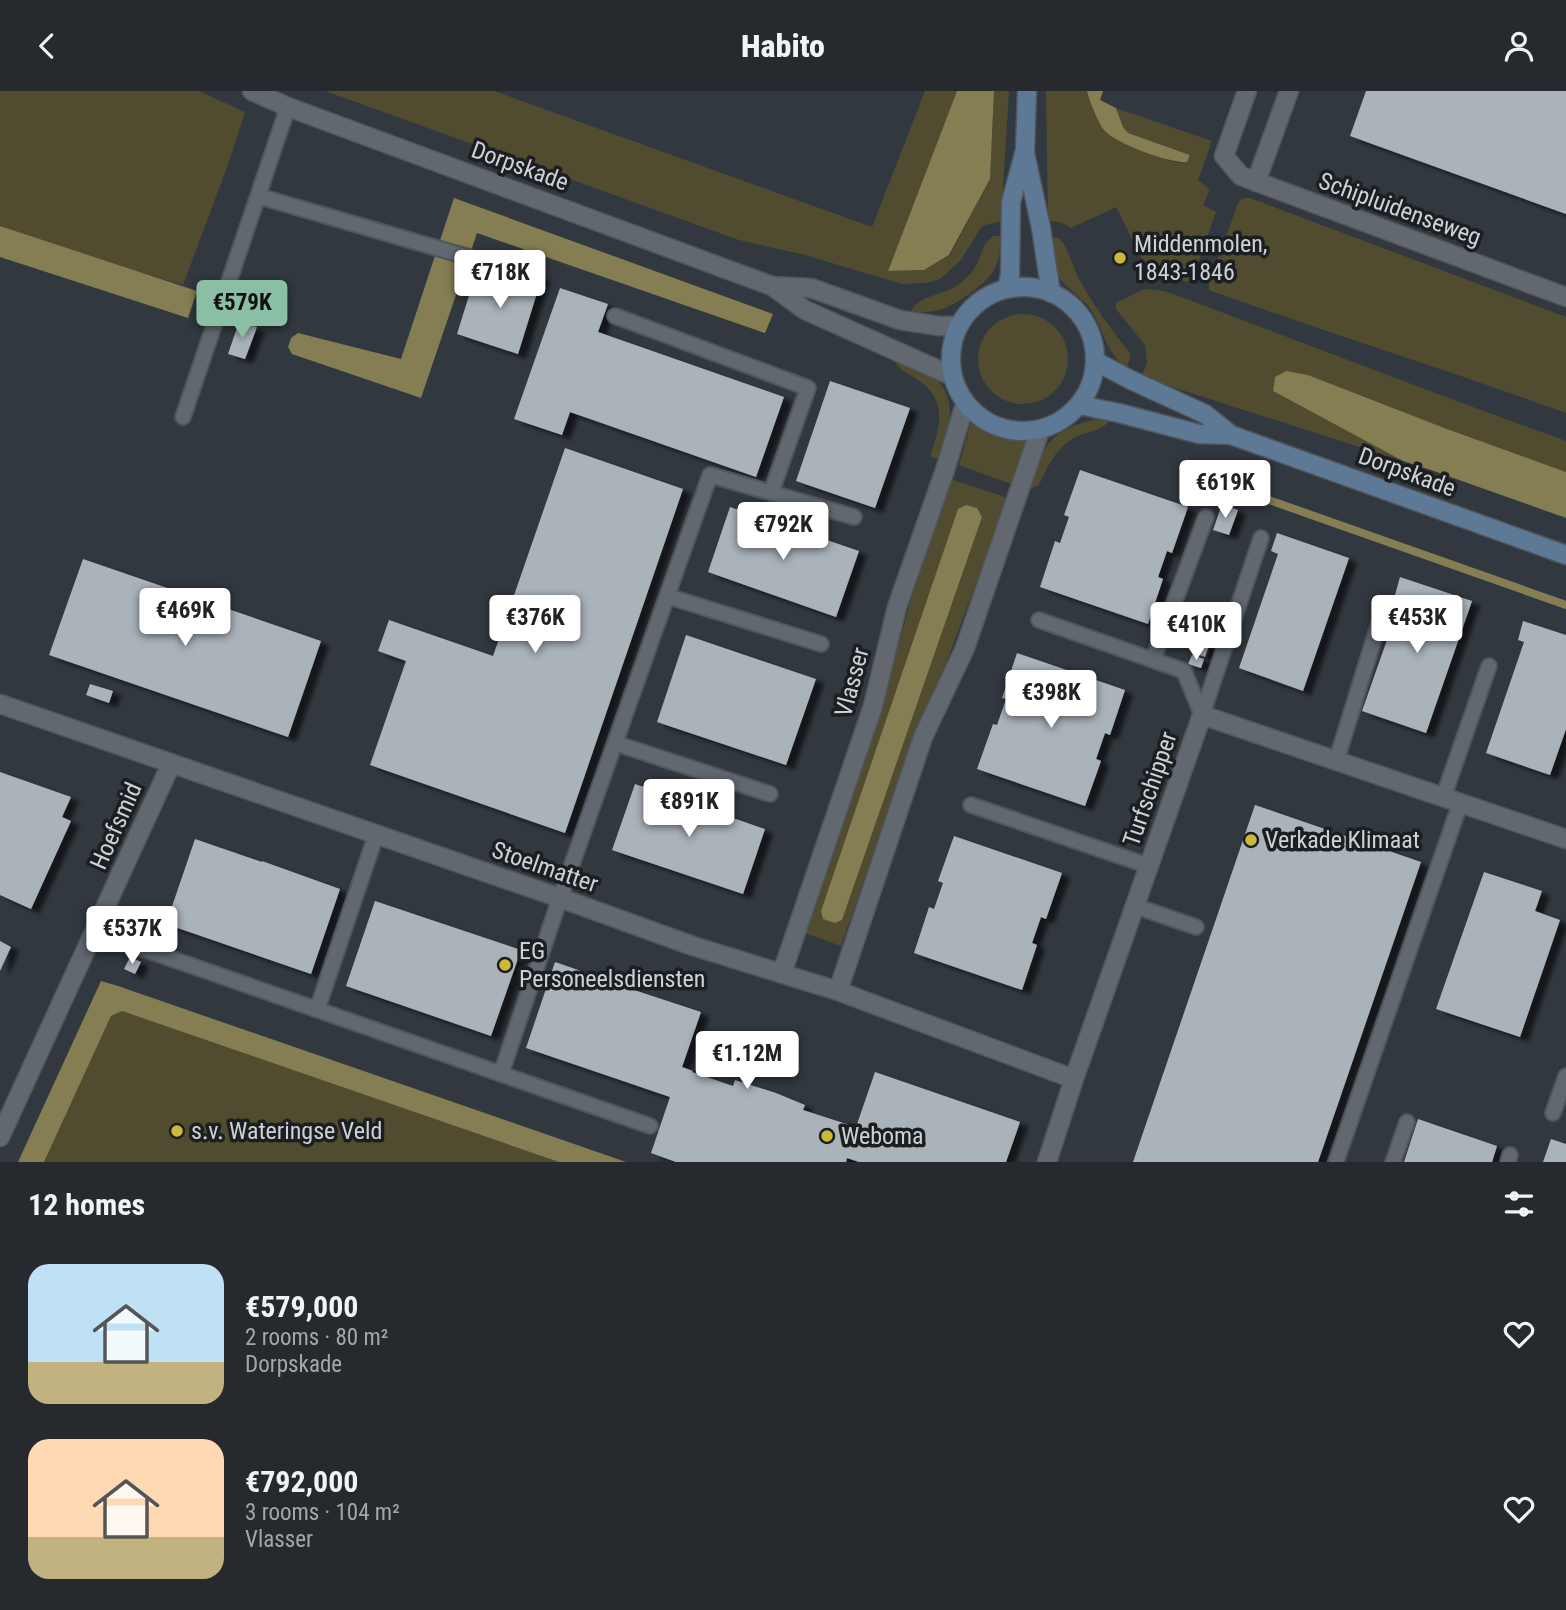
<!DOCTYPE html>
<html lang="en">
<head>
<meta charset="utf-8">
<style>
	body { margin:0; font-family:"Roboto Condensed",sans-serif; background:#2e3237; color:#f1f3f6; height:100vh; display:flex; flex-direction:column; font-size:26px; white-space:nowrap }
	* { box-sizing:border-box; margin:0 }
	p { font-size:23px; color:#a4a7aa }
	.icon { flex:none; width:38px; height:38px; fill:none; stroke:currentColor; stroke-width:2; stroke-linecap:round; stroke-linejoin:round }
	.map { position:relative; height:1071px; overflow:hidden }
	.side { display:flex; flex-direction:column; background:#262a2f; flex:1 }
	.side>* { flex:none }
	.price { position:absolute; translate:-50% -60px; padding:0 16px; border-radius:7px; background:#fff; color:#222; font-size:23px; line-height:46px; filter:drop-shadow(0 2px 4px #0008) }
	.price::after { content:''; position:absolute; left:50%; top:42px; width:21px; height:16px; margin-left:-10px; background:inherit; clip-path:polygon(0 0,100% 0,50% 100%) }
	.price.on { background:#8abfa5; color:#111 }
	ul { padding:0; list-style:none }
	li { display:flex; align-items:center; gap:21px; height:175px; padding:0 28px }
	li span { display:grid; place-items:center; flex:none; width:196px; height:140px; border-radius:21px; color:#555 }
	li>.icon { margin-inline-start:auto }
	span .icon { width:84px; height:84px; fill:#fffc; stroke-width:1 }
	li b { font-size:30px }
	h2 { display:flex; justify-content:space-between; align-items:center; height:84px; padding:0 28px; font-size:30px }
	header { display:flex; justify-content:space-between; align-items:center; height:91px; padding:0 28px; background:#262a2f; font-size:32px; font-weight:800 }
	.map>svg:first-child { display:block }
</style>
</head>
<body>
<header><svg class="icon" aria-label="back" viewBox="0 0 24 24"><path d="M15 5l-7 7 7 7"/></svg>Habito<svg class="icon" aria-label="person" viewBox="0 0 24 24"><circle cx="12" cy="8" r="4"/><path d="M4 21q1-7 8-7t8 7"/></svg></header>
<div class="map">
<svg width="1566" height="1071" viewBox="0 0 1566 1071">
	<defs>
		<filter id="shadow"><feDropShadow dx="8" dy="4.5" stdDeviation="2" flood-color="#0009"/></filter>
	</defs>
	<rect width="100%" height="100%" fill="#32383f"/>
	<!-- green -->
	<path fill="#514c30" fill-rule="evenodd" d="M0 0H199L245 21 229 71 183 194 104 171 0 135Z
		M325 0H494L872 136 925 0H957L888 180 924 179 950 164 990 88 994 0H1009L1001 130 982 135 960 170 940 188 926 192 902 193 805 164 739 149Z
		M1046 0H1087L1095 21 1162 67 1179 72 1187 71 1190 64 1128 42 1123 36 1116 17 1212 50 1198 89 1210 99 1203 114 1216 121 1193 186 1187 191 1160 181 1148 180 1116 116 1071 137 1062 132 1048 129Z
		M1245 107H1250L1566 226V322C1448 279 1328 242 1209 199V192L1238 112 1240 109Z
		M994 145H1001C1000 156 1000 167 995 177 989 188 981 194 972 201 950 217 939 222 911 221 916 205 944 204 958 194 964 189 970 184 974 178 982 167 981 152 994 145Z
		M1048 146C1055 146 1059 146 1063 152 1070 163 1073 176 1079 188 1094 215 1111 239 1130 262V266L1127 277C1104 261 1105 238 1089 216 1080 205 1065 197 1058 184 1052 173 1051 158 1048 146Z
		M1144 198 1165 200C1299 250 1432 302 1566 350V381L1447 338 1308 284 1286 280 1275 286 1273 300 1403 370 1141 286 1147 272 1145 254 1116 218V212Z
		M978 268a45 45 0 1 1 90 0a45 45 0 1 1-90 0Z
		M895 266C907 271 920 276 930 283 961 305 949 339 940 369L932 366 931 362C940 336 947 311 921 291 912 284 901 281 895 271Z
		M1096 328 1110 329C1102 340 1088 340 1076 346 1056 356 1048 375 1039 394L1028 399C1044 355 1047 340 1096 328Z
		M971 331C989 343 1006 347 1027 348L1011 393 959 374Z
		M950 388 1008 407 945 575 916 639 841 855 805 842 886 601 910 512ZM966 414 977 417 982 426 842 829 835 832 823 828 821 820Z
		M122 920 559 1071H44L111 925Z"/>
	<!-- water -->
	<path fill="#857e52" d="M957 0H994L990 88 949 164 924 179 888 180Z
		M1087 0H1103L1100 9 1116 17 1123 36 1128 42 1190 64 1187 71C1171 73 1117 53 1105 40 1099 34 1089 9 1087 0Z
		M454 107 773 223 765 242 477 142 421 307 292 263 288 256 291 247 298 242 401 268Z
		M0 135 197 200 188 227 0 166Z
		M1286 280 1308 284 1447 338 1566 381V427L1431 379 1403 370 1273 300 1275 286Z
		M966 414 977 417 982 426 842 829 835 832 823 828 821 820 958 418Z
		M101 890 118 895 626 1071H559L122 920 111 925 44 1071H18Z"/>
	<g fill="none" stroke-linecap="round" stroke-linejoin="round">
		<!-- stream -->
		<path stroke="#857e52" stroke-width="8" d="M1235 397 1566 514"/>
	</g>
	<!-- building -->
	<path fill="#aab2ba" filter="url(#shadow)" d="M1366 0H1566V123L1350 45Z
		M514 177 542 186 518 263 457 243 476 182 509 193Z
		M560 197 608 213 598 241 784 306 756 386 570 321 562 344 514 328Z
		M239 231 257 236 245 268 228 263Z
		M830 290 910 317 875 417 796 390Z
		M565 357 683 398 565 742 370 674 406 570 378 560 389 529 493 565Z
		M1080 379 1188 416 1172 462 1167 460 1158 486 1163 488 1148 533 1040 496 1055 450 1060 452 1069 426 1064 424Z
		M1222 413 1238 419 1229 444 1213 439Z
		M730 416 859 460 836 526 708 481Z
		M1277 442 1349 467 1303 600 1239 577 1278 463 1271 460Z
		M83 468 321 550 288 646 49 564Z
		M1400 486 1472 510 1426 642 1362 620 1402 506 1395 504Z
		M1523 530 1566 544V638L1550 684 1486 662 1524 551 1518 549Z
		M1204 543 1212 546 1205 566 1197 563Z
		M686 544 816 588 786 674 657 631Z
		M1017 562 1125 599 1110 644 1105 642 1096 668 1101 670 1085 715 977 678 993 633 997 634 1006 608 1002 607Z
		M1192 564 1204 568 1201 577 1188 573Z
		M90 593 113 600 109 612 86 604Z
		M0 681 71 706 62 726 71 730 31 818 0 804Z
		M635 693 765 738 743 803 612 759Z
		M1255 714 1421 771 1318 1071H1133Z
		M954 745 1062 782 1046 828 1041 826 1032 852 1037 854 1022 899 914 862 929 816 934 818 943 792 938 790Z
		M195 748 262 771V770L340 798 311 883 166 833Z
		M1484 781 1542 800 1535 820 1560 829 1520 946 1436 918Z
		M375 810 521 859 491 945 346 895Z
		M0 850 11 856 0 880Z
		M130 866 141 871 135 883 124 878Z
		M555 871 622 894 623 893 635 897 634 899 701 921 682 976 693 980 692 981 733 995 735 989 776 1002 805 1014 803 1019 856 1036 875 981 1020 1031 1006 1071H859L847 1067 846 1071H676L651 1062 670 1006 526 957Z
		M1418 1028 1497 1055 1492 1071H1404Z
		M1551 1048 1566 1053V1071H1543Z"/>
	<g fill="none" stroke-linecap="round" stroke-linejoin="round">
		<defs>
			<path id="service" d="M258 105 471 167
				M615 225 808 297 771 402
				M183 326 288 16
				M667 505 821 553
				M1039 529 1184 580 1202 624
				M1153 569 1206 426
				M1202 624 1261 447
				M615 652 770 703
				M1336 671 1378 535
				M1443 707 1489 575
				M971 714 1149 775
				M1135 815 1196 836
				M95 841 650 1035
				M317 919 376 744
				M501 983 560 807 710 384 854 426
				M1553 1022 1566 985
				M1336 1071 1460 713
				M1393 1071 1407 1031
				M1508 1071 1510 1064"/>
			<path id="minor" d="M1247 0 1224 65 1241 85 1566 206
				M1256 91 1289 0
				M0 613 560 807 693 855 838 900 1074 988
				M782 882 873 615 897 516 945 379 965 313
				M838 900 923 646 965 557 1040 339
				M0 1046 171 673
				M1047 1071 1074 988 1202 624 1566 748"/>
			<path id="tertiary" d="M252 0 288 16 772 195 805 219 952 285
				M772 195 811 197 900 229 939 235H958"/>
			<path id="secondary" d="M1025 62 1041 137 1051 202
				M951 268a72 72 0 1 1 144 0a72 72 0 1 1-144 0Z
				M1007 198 1010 184 1011 111 1025 59 1027 0
				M1095 270 1131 289 1205 323 1231 344 1566 464
				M1079 314 1119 322 1199 343 1231 344"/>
		</defs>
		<!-- service casing -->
		<use href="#service" stroke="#50555b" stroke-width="18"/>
		<!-- minor casing -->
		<use href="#minor" stroke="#50555b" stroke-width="21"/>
		<!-- tertiary casing -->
		<use href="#tertiary" stroke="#50555b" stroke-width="21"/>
		<!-- secondary casing -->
		<use href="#secondary" stroke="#50555b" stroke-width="21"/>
		<!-- service -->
		<use href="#service" stroke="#616870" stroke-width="14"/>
		<!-- minor -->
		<use href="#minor" stroke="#616870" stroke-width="18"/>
		<!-- tertiary -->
		<use href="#tertiary" stroke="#616870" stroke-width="18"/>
		<!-- secondary -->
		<use href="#secondary" stroke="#5d7996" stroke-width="18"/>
	</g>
	<!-- markers -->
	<g fill="#cdb938" stroke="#1c1f22" stroke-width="2.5">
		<circle cx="1120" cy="167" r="7"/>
		<circle cx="1251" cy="749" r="7"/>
		<circle cx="505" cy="874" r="7"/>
		<circle cx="177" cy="1040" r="7"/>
		<circle cx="827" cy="1045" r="7"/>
	</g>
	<g text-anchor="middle" stroke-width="7" stroke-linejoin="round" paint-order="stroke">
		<!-- street labels -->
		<g font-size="24" fill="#ced2d6" stroke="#1c1f22">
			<text transform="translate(520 75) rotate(20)" y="8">Dorpskade</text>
			<text transform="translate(1400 118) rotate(20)" y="8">Schipluidenseweg</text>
			<text transform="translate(1407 381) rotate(20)" y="8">Dorpskade</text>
			<text transform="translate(852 591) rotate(-75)" y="8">Vlasser</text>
			<text transform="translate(1150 698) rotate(-71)" y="8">Turfschipper</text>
			<text transform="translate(116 735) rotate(-66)" y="8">Hoefsmid</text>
			<text transform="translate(545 776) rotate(19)" y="8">Stoelmatter</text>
		</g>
		<!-- poi labels -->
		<g font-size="24" fill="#ced2d6" stroke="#1c1f22" text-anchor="start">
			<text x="1134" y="161">Middenmolen,<tspan x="1134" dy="28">1843-1846</tspan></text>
			<text x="1265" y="757">Verkade Klimaat</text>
			<text x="519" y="868">EG<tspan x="519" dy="28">Personeelsdiensten</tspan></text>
			<text x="191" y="1048">s.v. Wateringse Veld</text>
			<text x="841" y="1053">Weboma</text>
		</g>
	</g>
</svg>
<b class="price" style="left:500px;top:219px">€718K</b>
<b class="price on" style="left:242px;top:249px">€579K</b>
<b class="price" style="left:1225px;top:429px">€619K</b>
<b class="price" style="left:783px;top:471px">€792K</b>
<b class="price" style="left:185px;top:557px">€469K</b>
<b class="price" style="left:535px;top:564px">€376K</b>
<b class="price" style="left:1417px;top:564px">€453K</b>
<b class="price" style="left:1196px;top:571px">€410K</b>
<b class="price" style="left:1051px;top:639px">€398K</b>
<b class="price" style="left:689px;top:748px">€891K</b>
<b class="price" style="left:132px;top:875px">€537K</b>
<b class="price" style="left:747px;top:1000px">€1.12M</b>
</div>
<section class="side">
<h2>12 homes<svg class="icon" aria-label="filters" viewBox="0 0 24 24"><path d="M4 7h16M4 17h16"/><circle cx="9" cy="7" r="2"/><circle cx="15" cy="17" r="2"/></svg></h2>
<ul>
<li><span style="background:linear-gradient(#bfe0f5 70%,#c2b280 0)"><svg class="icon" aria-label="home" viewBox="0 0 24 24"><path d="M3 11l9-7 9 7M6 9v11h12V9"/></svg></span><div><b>€579,000</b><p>2 rooms · 80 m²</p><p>Dorpskade</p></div><svg class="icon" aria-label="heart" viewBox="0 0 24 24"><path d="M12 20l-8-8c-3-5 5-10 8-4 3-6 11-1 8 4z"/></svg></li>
<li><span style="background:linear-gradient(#ffd9b3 70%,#c2b280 0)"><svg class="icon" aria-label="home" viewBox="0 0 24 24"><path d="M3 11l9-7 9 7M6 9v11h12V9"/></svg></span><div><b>€792,000</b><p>3 rooms · 104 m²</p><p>Vlasser</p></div><svg class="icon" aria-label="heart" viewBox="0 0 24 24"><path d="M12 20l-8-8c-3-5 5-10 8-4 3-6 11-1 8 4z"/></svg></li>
</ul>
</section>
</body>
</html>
